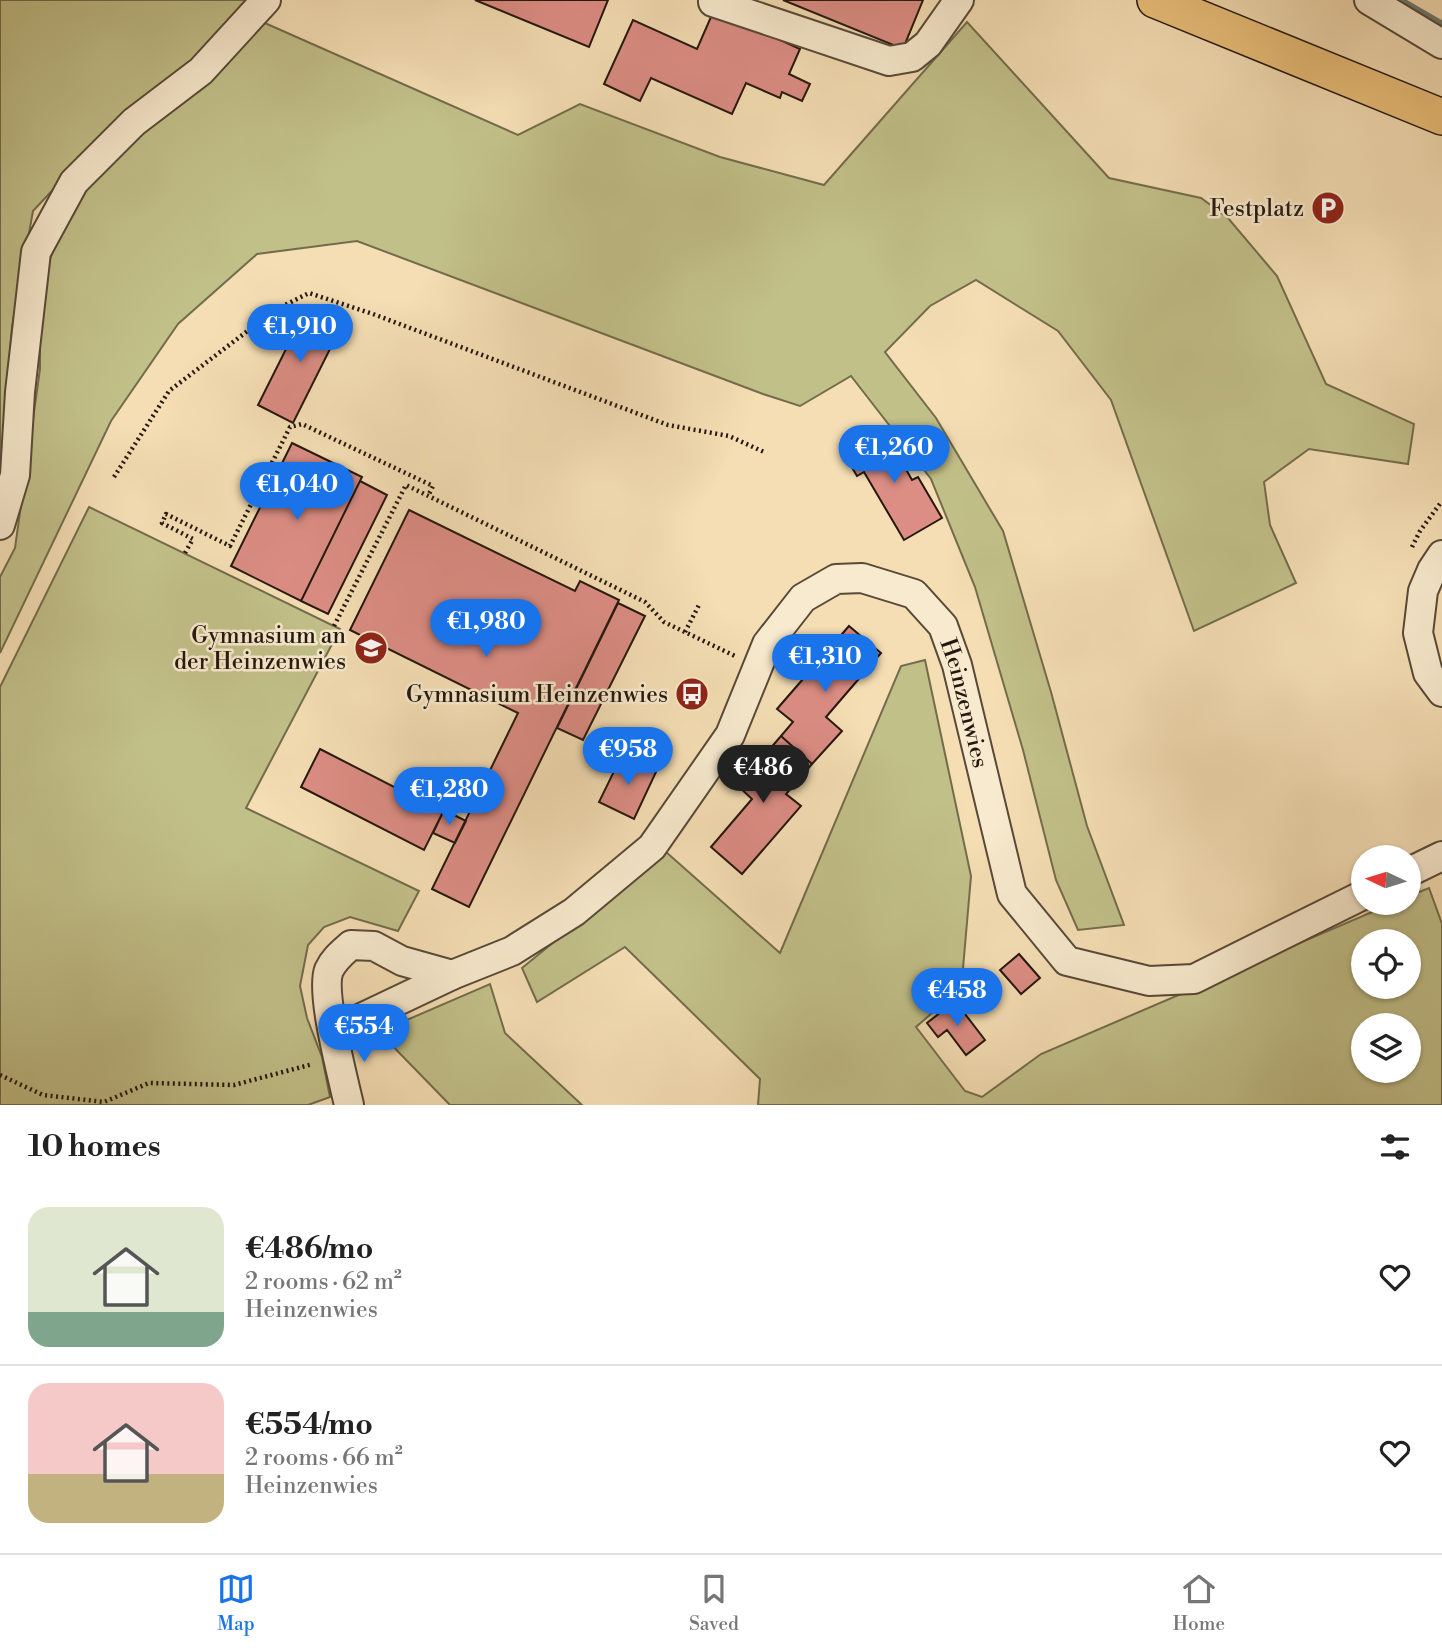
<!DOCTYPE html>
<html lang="en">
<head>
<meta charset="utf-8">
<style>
	body { margin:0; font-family:"Libre Bodoni",serif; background:#f2f2f2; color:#222; height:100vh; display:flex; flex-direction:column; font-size:26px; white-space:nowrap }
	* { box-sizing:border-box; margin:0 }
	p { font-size:23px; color:#767676 }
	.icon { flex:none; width:38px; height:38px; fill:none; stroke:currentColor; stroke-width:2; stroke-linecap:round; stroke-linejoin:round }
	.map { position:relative; height:1105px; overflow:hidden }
	.details { display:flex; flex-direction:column; background:#fff; flex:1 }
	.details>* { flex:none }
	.needle { width:46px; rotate:274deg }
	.buttons { position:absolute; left:1351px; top:845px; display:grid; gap:14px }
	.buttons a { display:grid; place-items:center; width:70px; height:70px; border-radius:50%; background:#fff; box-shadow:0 2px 5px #0004; font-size:35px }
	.price { position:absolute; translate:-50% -60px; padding:0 16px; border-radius:24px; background:#1a73e8; color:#fff; font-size:23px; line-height:46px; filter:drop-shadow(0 2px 4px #0008) }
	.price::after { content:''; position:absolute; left:50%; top:42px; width:21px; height:16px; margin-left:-10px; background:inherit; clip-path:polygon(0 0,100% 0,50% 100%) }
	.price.current { background:#222; color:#fff }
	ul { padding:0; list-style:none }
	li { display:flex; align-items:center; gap:21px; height:175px; padding:0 28px }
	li+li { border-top:2px solid #e0e0e0 }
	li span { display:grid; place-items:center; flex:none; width:196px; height:140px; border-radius:21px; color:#555 }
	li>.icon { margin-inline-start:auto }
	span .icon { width:84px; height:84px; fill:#fffc; stroke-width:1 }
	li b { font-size:30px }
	h2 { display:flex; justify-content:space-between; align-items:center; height:84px; padding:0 28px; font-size:30px }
	.dock { display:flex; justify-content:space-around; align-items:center; height:98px; border-top:2px solid #e0e0e0; background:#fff; font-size:19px; color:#767676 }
	.dock a { display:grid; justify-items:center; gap:4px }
	.dock .current { color:#1a73e8 }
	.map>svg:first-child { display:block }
</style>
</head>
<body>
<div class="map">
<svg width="1442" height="1105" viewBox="0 0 1442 1105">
	<rect width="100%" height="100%" fill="#f5deb4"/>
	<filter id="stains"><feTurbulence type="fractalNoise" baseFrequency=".00286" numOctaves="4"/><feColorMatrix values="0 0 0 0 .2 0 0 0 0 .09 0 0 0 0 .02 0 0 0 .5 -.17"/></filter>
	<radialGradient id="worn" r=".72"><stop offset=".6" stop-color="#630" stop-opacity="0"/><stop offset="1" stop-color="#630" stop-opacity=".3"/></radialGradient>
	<!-- green -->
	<path fill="#c2c089" stroke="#736c4c" stroke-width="2" fill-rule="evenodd" d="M0 0H248L195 64 106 133 33 211 12 327 0 487Z
		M258 20 518 135 580 104 720 157 824 185 967 22 1109 178 1201 198 1228 218 1277 276 1326 384 1414 424 1408 464 1309 449 1264 482 1270 525 1296 583 1194 631 1111 400 1058 331 976 280 930 306 885 352 936 418 1003 531 1051 692 1087 826 1124 925 1078 930 1056 880 1023 750 975 587 931 479 851 376 800 406 763 394 357 241 257 254 178 324 111 421 0 653V577L15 548 40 369V286L75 191Z
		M89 507 340 629 246 808 419 891 398 931 350 917 324 927 308 945 300 986 307 1018 322 1057 330 1097 308 1105H0V687Z
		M925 660 971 876 962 980 948 999 916 1027 965 1091 982 1097 1041 1054 1393 903H1409V896L1429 888 1442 924V1105H758L760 1079 625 947 537 1002 522 968 665 851 780 953 901 666ZM1363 942H1409V987H1363ZM1363 1026H1409V1071H1363Z
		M490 984 505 1033 582 1105H450L379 1032Z"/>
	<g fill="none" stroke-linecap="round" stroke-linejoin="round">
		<!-- stream -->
		<path stroke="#6d7970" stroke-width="8" d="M1399 0 1442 25"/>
	</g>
	<!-- building -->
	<path fill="#dc8d84" stroke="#24170e" stroke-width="2" d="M475 0H608L589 47Z
		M783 0H923L903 49Z
		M714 10 800 49 789 74 810 84 802 101 782 92 780 98 746 83 732 114 651 78 640 101 604 84 633 20 697 49Z
		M308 305 343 323 293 423 258 405Z
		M891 433 903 454 899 457 912 480 918 477 942 518 904 540 864 472 857 476 844 454 869 439 878 440Z
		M292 443 362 477 301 601 231 566Z
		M360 481 387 495 328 614 301 601Z
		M409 510 575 591 580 581 619 600 469 907 432 889 518 713 350 630Z
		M618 603 645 616 583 740 557 728Z
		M849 626 881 653 826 717 842 731 812 764 781 736 793 722 777 709Z
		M781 736 812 764 786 794 801 806 742 874 711 847 752 799 738 786Z
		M320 749 443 812 424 850 301 787Z
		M622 755 656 772 634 819 599 802Z
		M444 810 466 821 455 843 433 833Z
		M1019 954 1040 978 1021 994 1000 970Z
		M955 1001 985 1040 966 1055 947 1030 938 1037 927 1023Z"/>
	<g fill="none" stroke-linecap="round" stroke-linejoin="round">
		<defs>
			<g id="minor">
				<path d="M1369 0 1442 44"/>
				<path d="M713 2 889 61 912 57 928 44 959 0"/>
				<path d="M0 525 15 475 20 392 36 252 74 182 134 122 201 71 266 0"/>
				<path d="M1442 555 1432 570 1423 591 1418 633 1428 673 1442 692"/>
				<path d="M1409 872 1442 856"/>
				<path id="s1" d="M334 1031 452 975 512 951 574 912 652 847 730 735 767 644 803 598 836 579 862 578 914 594 943 626 957 665 1012 894 1067 961 1149 981 1194 979 1363 895"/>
				<path d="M349 1105C343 1078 320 992 329 970 334 959 342 953 351 945L374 946 402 961 452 975"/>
			</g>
			<path id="major" d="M1155 0 1442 117"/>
		</defs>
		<!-- minor casing -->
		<use href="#minor" stroke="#584938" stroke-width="32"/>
		<!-- major casing -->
		<use href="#major" stroke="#24170e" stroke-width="38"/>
		<!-- path -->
		<path stroke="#24170e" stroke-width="4.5" stroke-dasharray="2 3.5" stroke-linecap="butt" d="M114 477 169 391 275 310 309 293 373 314 668 425 729 436 764 452
			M1412 547 1420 531 1442 501
			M185 553 193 539 162 523 166 514 230 546 290 427 302 424 433 486 428 496
			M334 626 406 485 645 602 664 622 735 656
			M685 632 699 605
			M0 1075 43 1095 104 1102 149 1083 234 1085 313 1064"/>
		<!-- minor -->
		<use href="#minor" stroke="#f8eace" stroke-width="28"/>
		<!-- major -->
		<use href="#major" stroke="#eabf7a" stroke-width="35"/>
	</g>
	<!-- icons -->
	<defs>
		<symbol id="parking-disc" viewBox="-11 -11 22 22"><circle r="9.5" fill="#8f2418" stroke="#f8eace"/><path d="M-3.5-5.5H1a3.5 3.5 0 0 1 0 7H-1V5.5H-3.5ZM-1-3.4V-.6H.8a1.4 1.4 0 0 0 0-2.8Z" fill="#fff"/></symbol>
		<symbol id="school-disc" viewBox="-11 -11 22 22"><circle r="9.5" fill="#8f2418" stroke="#f8eace"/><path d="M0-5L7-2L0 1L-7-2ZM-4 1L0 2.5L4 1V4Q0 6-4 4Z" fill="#fff"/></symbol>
		<symbol id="bus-disc" viewBox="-11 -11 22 22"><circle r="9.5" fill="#8f2418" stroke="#f8eace"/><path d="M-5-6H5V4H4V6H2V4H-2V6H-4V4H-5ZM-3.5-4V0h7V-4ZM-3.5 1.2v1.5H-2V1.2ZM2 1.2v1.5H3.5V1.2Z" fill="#fff"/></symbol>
	</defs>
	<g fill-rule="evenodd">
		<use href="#parking-disc" x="1309" y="189" width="38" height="38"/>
		<use href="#school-disc" x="352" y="629" width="38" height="38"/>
		<use href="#bus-disc" x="673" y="675" width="38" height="38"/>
	</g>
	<g text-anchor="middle" stroke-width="5" stroke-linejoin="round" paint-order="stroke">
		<!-- poi labels -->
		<g font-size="23" fill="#24170e" stroke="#f8eace" text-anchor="end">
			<text x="1304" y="216">Festplatz</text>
			<text x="346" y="643">Gymnasium an<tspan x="346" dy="26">der Heinzenwies</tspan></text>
			<text x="668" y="702">Gymnasium Heinzenwies</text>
		</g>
		<!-- street labels -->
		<g font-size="23" fill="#24170e" stroke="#f8eace">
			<text dy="8" stroke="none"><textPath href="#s1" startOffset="905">Heinzenwies</textPath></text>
		</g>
	</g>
	<rect width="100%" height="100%" filter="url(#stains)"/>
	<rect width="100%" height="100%" fill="url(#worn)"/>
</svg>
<div class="buttons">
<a><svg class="needle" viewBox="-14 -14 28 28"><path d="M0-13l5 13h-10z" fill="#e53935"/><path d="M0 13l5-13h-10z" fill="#767676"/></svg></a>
<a><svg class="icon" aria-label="locate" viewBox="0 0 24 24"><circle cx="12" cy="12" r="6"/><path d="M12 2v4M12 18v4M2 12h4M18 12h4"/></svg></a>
<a><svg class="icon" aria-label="layers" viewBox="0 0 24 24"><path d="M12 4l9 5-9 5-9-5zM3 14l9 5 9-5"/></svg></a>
</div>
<b class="price" style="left:300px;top:364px">€1,910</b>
<b class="price" style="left:894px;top:485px">€1,260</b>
<b class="price" style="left:297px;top:522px">€1,040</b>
<b class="price" style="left:486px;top:659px">€1,980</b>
<b class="price" style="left:825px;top:694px">€1,310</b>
<b class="price" style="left:628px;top:787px">€958</b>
<b class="price current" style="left:763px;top:805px">€486</b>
<b class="price" style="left:449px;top:827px">€1,280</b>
<b class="price" style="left:957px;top:1028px">€458</b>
<b class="price" style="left:364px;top:1064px">€554</b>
</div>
<section class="details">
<h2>10 homes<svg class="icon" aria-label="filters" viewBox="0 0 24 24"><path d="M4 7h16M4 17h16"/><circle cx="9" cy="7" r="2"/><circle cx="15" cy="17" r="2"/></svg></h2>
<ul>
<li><span style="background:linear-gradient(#dfe7d0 75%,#7fa58c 0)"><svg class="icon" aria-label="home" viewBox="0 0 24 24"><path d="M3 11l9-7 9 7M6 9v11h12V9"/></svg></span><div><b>€486/mo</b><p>2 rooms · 62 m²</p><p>Heinzenwies</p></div><svg class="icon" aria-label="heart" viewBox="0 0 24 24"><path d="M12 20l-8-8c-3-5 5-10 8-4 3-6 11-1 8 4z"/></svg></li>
<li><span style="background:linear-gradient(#f6c9c9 65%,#c2b280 0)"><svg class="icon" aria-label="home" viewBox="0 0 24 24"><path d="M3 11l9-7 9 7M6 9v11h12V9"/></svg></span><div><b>€554/mo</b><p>2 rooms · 66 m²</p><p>Heinzenwies</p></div><svg class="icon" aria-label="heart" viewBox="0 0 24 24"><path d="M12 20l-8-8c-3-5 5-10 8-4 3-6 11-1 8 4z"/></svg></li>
</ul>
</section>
<nav class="dock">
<a class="current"><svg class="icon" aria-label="map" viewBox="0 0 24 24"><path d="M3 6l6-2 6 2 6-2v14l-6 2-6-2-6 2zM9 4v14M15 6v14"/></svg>Map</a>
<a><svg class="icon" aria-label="saved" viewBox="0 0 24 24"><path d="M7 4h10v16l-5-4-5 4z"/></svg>Saved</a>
<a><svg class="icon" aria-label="home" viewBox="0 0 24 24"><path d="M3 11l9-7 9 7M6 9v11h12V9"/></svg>Home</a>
</nav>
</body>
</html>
